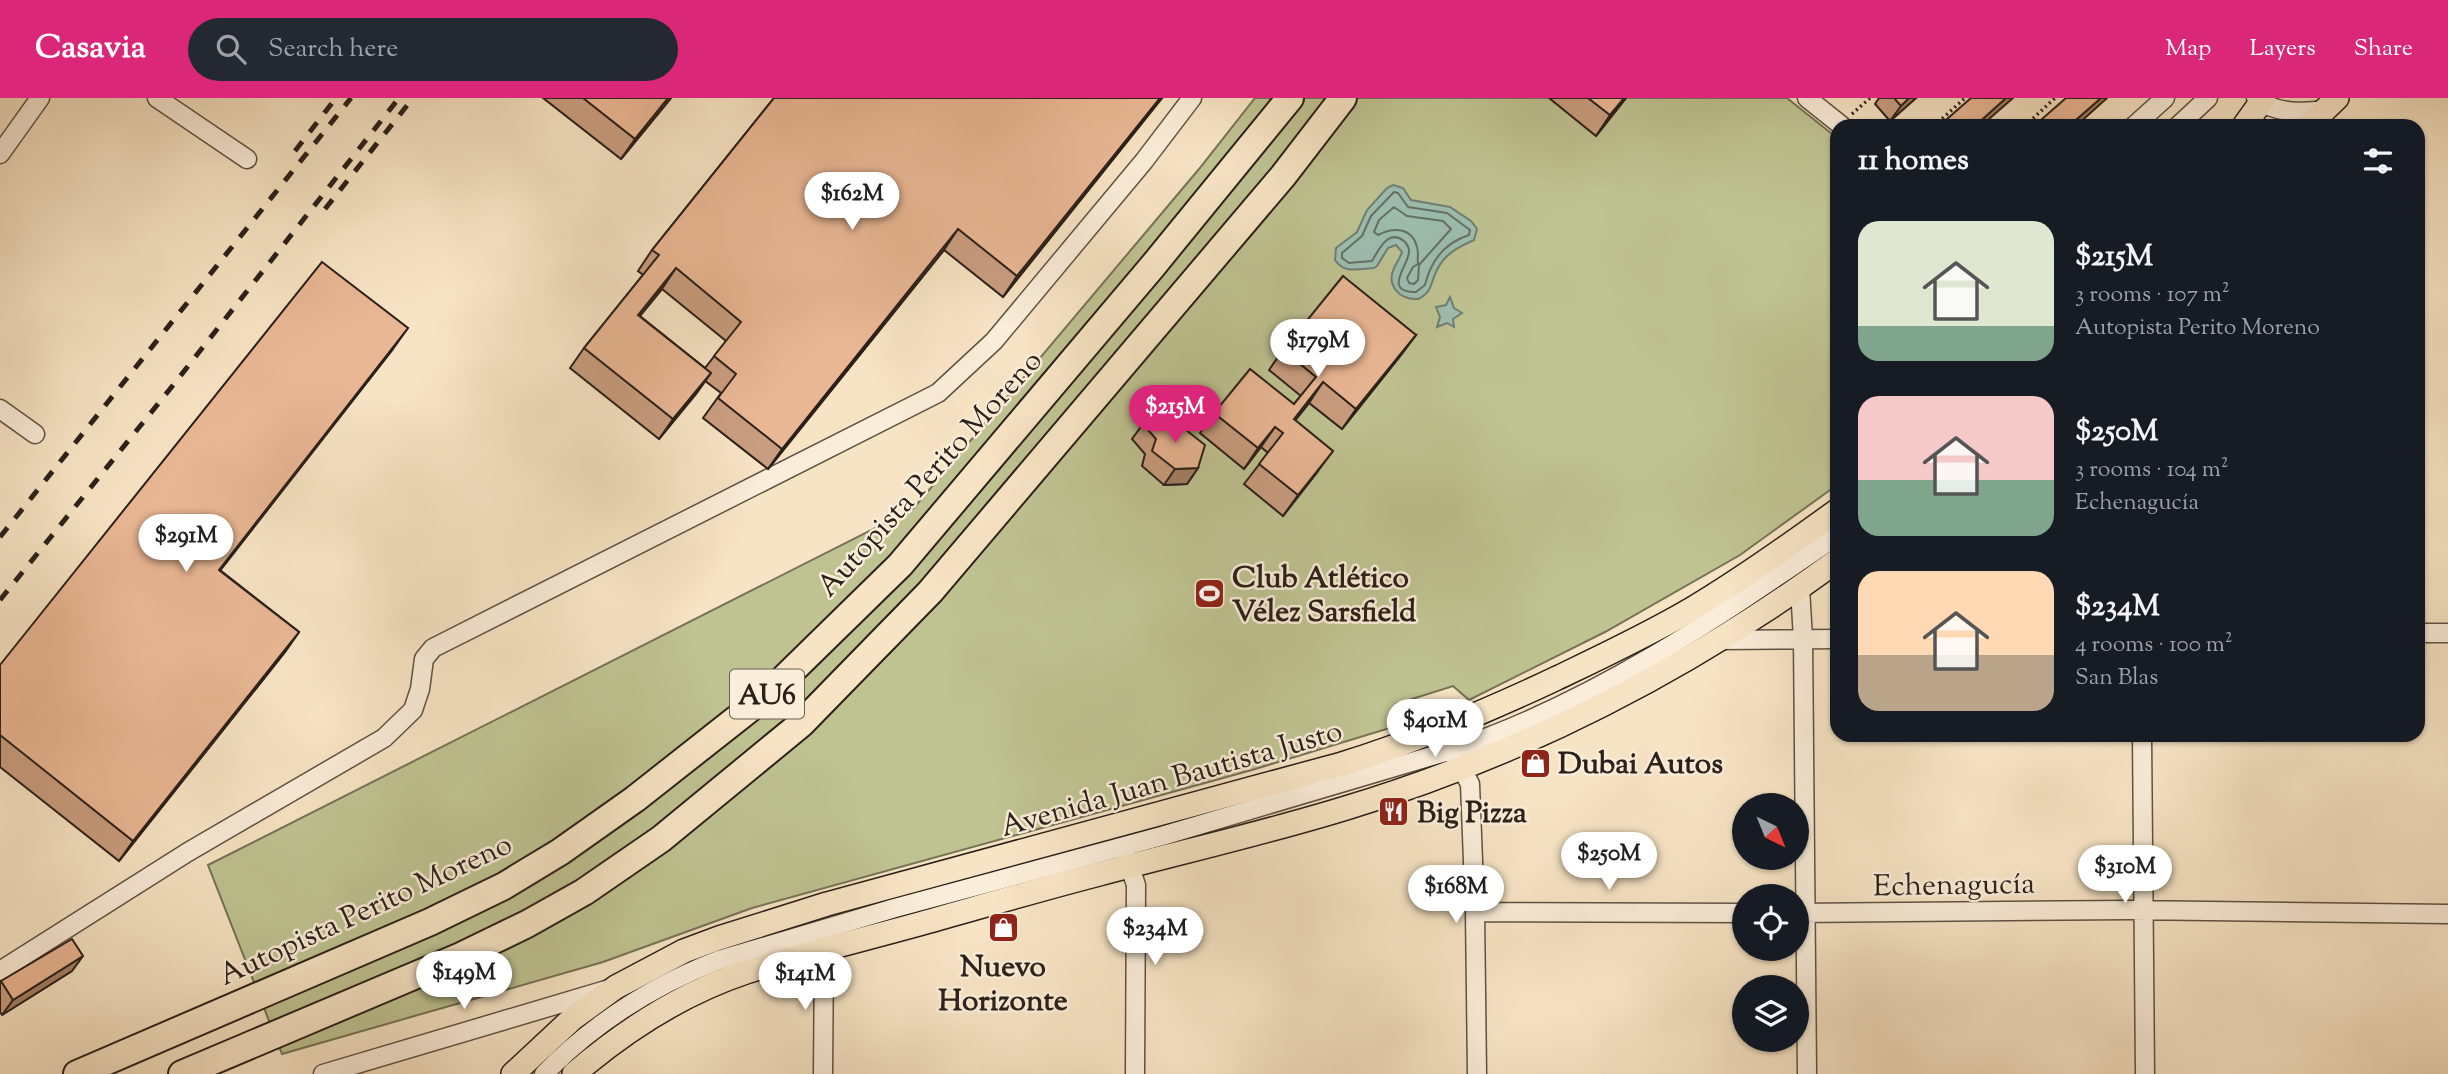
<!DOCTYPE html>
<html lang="en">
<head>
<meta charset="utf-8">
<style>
	body { margin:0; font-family:"Sorts Mill Goudy",serif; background:#242831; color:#f1f3f6; height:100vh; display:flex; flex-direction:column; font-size:26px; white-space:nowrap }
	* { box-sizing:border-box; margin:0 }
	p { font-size:23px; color:#9ea1a6 }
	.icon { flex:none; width:38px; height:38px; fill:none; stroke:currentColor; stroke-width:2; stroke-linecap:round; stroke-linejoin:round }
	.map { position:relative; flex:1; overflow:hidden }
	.details { position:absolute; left:1830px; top:21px; width:595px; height:623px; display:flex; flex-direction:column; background:#171b24; border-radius:21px; box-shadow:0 2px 5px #0004 }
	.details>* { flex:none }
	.needle { width:46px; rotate:137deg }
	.controls { position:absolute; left:1732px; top:695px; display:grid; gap:14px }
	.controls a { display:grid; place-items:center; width:77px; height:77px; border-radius:50%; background:#171b24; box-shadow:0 2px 5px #0004; font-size:35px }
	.price { position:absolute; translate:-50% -60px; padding:0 16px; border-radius:24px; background:#fff; color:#222; font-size:23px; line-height:46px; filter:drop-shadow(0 2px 4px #0008) }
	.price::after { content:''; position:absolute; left:50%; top:42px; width:21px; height:16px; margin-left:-10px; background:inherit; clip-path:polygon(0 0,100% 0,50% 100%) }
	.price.on { background:#db2777; color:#fff }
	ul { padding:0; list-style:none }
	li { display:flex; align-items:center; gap:21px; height:175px; padding:0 28px }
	li span { display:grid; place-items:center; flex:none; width:196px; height:140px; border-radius:21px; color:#555 }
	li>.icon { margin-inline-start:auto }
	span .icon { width:84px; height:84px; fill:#fffc; stroke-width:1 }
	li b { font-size:30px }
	h2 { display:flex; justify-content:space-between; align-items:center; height:84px; padding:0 28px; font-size:30px }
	header { display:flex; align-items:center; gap:42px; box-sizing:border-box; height:98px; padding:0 35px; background:#db2777; color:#fff }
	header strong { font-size:33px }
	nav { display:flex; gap:38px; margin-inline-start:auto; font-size:24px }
	.search { width:490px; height:63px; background:#242831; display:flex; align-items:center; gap:18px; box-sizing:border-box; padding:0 24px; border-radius:38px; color:#9ea1a6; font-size:26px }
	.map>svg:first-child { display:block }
</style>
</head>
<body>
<header>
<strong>Casavia</strong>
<div class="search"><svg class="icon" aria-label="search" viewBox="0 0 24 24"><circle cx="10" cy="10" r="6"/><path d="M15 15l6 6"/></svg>Search here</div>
<nav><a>Map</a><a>Layers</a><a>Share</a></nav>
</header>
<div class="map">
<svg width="2448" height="976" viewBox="0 0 2448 976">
	<rect width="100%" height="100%" fill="#f7e4c4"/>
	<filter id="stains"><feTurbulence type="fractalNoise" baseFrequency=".00286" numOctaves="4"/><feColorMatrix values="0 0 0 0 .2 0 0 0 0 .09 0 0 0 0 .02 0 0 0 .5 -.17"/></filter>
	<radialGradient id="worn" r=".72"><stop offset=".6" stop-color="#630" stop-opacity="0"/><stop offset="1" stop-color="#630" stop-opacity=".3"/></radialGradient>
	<!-- green -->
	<path fill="#bfc392" stroke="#757256" stroke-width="2" d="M1255 0H1787L1837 40V387L1740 457 1605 534 1469 602 1453 588 1396 606 1390 630 1252 672 752 810 603 864 282 956 208 767 913 411 1199 71Z"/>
	<!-- water -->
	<path fill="#9dbfb1" stroke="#6f7f75" stroke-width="2" d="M1393 87 1403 90 1411 102 1450 109 1471 123 1477 131 1474 142C1458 149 1443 157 1436 174 1430 187 1432 194 1418 201 1400 202 1386 188 1394 170 1397 164 1400 160 1402 154L1396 147 1388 150 1377 168 1374 170C1359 171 1344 176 1335 162L1336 150 1357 134 1367 112 1387 90Z
		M1450 199 1454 210 1462 215 1453 221 1454 229 1447 225 1437 229 1440 219 1436 209 1446 207Z"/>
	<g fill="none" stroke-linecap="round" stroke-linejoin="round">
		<!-- shore -->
		<path stroke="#647066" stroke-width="2" d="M1394 94 1398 95 1408 109 1447 115 1470 132 1469 137C1444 145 1431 162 1425 187L1416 194C1381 194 1410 166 1409 153 1409 149 1407 146 1404 143 1388 130 1378 153 1372 163L1349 165 1342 160V155L1362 138 1371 118Z
			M1394 109 1407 118 1443 123 1451 131 1419 167 1418 182 1414 186 1409 185 1407 180 1413 169 1418 166C1417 161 1419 154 1417 149 1412 129 1393 129 1378 137L1374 134 1379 122Z"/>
		<defs>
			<path id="minor" d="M157 0 247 61
				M1807 0 1842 28
				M2256 0C2275 16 2302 15 2326 12
				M2134 28 2165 0
				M2178 28 2208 0
				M0 56 40 0
				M0 311 35 336
				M1800 490 1803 541 1807 976
				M2418 535H2448
				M1719 542 1838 541
				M2142 637 2145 976
				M1456 660 1470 686 1475 814 1477 976
				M1126 757 1136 787 1135 976
				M1475 814 1745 815
				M1797 815 2128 812 2448 816
				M0 873 188 754 384 640 413 612 420 591 424 561 433 550 938 295 994 243 1144 63 1192 0
				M323 976 606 892
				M544 976C593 926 654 887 719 862L895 810 1162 738 1452 652C1593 605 1716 521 1838 437
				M823 976 824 852"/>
			<path id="major" d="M2244 28 2264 0
				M2308 28 2337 0
				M513 976 572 921 616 889 684 853 719 840 827 806 1342 666C1416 643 1485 614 1555 581 1601 559 1648 537 1692 511 1742 481 1790 447 1838 412
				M574 976C624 933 683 895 746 874 805 855 866 841 926 824 983 808 1041 791 1099 776 1181 754 1265 735 1346 710 1522 657 1689 571 1838 462"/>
			<path id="highway" d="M77 976 430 824 504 788 560 754 635 701 767 597 900 467 1152 169 1290 0
				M182 976 461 858 527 826 584 794 661 741 801 626 930 494 1283 78 1343 0"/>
		</defs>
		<!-- minor casing -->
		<use href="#minor" stroke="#5e5144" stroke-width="21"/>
		<!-- major casing -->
		<use href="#major" stroke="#2b201a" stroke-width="26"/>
		<!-- highway casing -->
		<use href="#highway" stroke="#2b201a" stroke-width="30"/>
		<!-- path -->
		<path stroke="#2b201a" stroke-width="3.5" stroke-dasharray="2 3.5" stroke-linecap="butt" d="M1852 16 1870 0
			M1934 28 1965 0
			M2025 28 2055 0"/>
		<!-- minor -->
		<use href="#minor" stroke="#faedd9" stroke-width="18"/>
		<!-- major -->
		<use href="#major" stroke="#f7e4c4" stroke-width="23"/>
		<!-- highway -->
		<use href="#highway" stroke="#f7e4c4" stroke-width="26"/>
		<!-- rail -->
		<path stroke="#2b201a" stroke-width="5" stroke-dasharray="12 12" stroke-linecap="butt" d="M295 53 336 0
			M325 111 413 0
			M0 439 351 0
			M0 502 170 291 399 0"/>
	</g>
	<!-- wall -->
	<path fill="#c99d7f" stroke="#2b201a" stroke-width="2" fill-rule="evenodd" d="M543 0H671L621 61Z
		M774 0H1162L1003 199 944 152 768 371 703 320 721 295 705 283 659 341 570 270 584 250 643 177 638 173 652 152ZM662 191 726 243 705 270 640 218Z
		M1549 0H1626L1596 38Z
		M1879 0H1916L1890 23 1875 6Z
		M1416 237 1401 257 1342 331 1309 305 1295 322 1318 373 1283 418 1244 386 1268 355 1261 349 1244 371 1200 335 1214 315 1294 306 1301 298 1269 272 1283 252Z
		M393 251 220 472 299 534 285 554 119 763 0 669V567Z
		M1143 326 1198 370 1187 386 1164 387 1142 368 1145 356 1132 341Z
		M72 873 2 917 0 914V885L1 883Z"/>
	<!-- shaded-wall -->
	<path fill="#a48068" stroke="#2b201a" stroke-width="2" d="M668 0H671L621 61 635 41Z
		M1160 0H1162L1003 199 1017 178Z
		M1624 0H1626L1596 38 1610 17Z
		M1909 0H1916L1890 23 1901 8Z
		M2006 0H2013L1981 28H1975Z
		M2101 0H2107L2076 28H2069Z
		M958 131 944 152 768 371 782 351Z
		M676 170 662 191 624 237 638 217Z
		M408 230 393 251 205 492 219 472Z
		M1416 237 1401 257 1342 331 1356 311Z
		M711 275 697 295 659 341 673 321Z
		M1323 284 1309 305 1280 342 1294 321Z
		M1275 329 1261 349 1244 371 1258 350Z
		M1333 353 1318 373 1283 418 1298 397Z
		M1198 370 1187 386 1164 387 1175 371Z
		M299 534 285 554 119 763 133 743Z
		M83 858 72 873 2 917 13 902Z"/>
	<!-- building -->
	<path fill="#eab794" stroke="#2b201a" stroke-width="2" d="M583 0H668L635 41Z
		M774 0H1160L1017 178 958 131 782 351 718 300 736 276 714 258 741 224 676 170 638 217 711 275 673 321 584 250 659 157 652 152Z
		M1588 0H1624L1610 17Z
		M1894 0H1909L1901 8Z
		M1971 0H2006L1975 28H1939Z
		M2066 0H2101L2069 28H2034Z
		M322 164 408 230 219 472 299 534 133 743 0 637V567Z
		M1343 178 1416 237 1356 311 1323 284 1294 321 1333 353 1298 397 1259 366 1283 335 1275 329 1258 350 1214 315 1250 271 1294 306 1316 279 1283 252Z
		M1151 317 1167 330 1176 324 1205 347 1198 370 1175 371 1152 353 1156 341 1143 326Z
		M72 841 83 858 13 902 1 883Z"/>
	<!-- icons -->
	<defs>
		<symbol id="stadium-square" viewBox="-11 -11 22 22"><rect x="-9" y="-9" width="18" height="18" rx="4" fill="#8f2418" stroke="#faedd9"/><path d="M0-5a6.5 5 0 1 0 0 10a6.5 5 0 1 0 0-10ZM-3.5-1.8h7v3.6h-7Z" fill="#fff"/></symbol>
		<symbol id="shop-square" viewBox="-11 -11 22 22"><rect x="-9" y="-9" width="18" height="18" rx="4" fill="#8f2418" stroke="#faedd9"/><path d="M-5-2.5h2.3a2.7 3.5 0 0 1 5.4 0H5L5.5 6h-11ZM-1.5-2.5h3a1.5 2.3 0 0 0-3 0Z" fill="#fff"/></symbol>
		<symbol id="restaurant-square" viewBox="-11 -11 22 22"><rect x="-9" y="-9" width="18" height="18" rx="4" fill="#8f2418" stroke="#faedd9"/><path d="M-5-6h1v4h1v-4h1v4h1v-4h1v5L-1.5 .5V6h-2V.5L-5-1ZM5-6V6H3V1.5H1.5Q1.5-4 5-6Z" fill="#fff"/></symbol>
	</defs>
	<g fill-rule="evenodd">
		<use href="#stadium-square" x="1192" y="478" width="35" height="35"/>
		<use href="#shop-square" x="1518" y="648" width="35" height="35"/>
		<use href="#restaurant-square" x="1376" y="696" width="35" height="35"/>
		<use href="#shop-square" x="986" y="812" width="35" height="35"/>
	</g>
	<g text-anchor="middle" stroke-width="5" stroke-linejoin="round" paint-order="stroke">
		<!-- shield labels -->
		<rect fill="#faedd9" stroke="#695e53" stroke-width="2" x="730" y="571.5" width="74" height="49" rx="5"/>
		<g font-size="28" font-weight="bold" fill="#2b201a">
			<text x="767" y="606">AU6</text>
		</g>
		<!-- street labels -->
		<g font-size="30" fill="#2b201a" stroke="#faedd9">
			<text transform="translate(929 375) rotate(-48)" y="10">Autopista Perito Moreno</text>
			<text transform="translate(1171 680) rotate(-16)" y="10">Avenida Juan Bautista Justo</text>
			<text transform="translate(1954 786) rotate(-1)" y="10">Echenagucía</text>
			<text transform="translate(365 811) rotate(-25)" y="10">Autopista Perito Moreno</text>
		</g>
		<!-- poi labels -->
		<g font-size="30" font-weight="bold" fill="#2b201a" stroke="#faedd9" text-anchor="start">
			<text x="1232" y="489">Club Atlético<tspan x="1232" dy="34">Vélez Sarsfield</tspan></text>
			<text x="1558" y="675">Dubai Autos</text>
			<text x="1417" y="724">Big Pizza</text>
			<text x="1003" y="878" text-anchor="middle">Nuevo<tspan x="1003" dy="34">Horizonte</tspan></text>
		</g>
	</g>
	<rect width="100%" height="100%" filter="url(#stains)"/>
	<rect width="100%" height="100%" fill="url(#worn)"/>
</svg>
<div class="controls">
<a><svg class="needle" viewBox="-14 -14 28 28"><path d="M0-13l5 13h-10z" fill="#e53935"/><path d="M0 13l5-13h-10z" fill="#9ea1a6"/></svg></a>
<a><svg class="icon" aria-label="locate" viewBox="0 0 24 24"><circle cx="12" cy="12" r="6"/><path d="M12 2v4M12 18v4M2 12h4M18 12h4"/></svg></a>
<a><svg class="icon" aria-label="layers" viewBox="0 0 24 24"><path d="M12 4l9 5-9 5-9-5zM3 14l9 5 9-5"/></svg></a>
</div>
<b class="price" style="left:852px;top:134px">$162M</b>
<b class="price" style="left:1318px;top:281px">$179M</b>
<b class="price on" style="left:1175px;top:347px">$215M</b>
<b class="price" style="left:186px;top:476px">$291M</b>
<b class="price" style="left:1435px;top:661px">$401M</b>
<b class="price" style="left:1609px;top:794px">$250M</b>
<b class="price" style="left:2125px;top:807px">$310M</b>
<b class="price" style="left:1456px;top:827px">$168M</b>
<b class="price" style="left:1155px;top:869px">$234M</b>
<b class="price" style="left:464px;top:913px">$149M</b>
<b class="price" style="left:805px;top:914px">$141M</b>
<section class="details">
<h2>11 homes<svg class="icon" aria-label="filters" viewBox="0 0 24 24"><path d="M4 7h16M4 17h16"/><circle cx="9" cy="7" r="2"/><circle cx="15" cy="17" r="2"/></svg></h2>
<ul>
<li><span style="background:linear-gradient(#dfe7d0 75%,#7fa58c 0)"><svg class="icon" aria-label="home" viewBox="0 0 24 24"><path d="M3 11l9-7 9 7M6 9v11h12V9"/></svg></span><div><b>$215M</b><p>3 rooms · 107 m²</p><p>Autopista Perito Moreno</p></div></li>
<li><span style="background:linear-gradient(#f6c9c9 60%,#7fa58c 0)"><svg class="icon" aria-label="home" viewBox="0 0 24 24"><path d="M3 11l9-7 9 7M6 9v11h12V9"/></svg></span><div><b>$250M</b><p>3 rooms · 104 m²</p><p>Echenagucía</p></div></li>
<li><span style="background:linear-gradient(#ffd9b3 60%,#b9a48a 0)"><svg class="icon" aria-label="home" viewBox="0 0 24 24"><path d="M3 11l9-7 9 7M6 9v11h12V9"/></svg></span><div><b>$234M</b><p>4 rooms · 100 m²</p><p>San Blas</p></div></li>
</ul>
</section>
</div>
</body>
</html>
